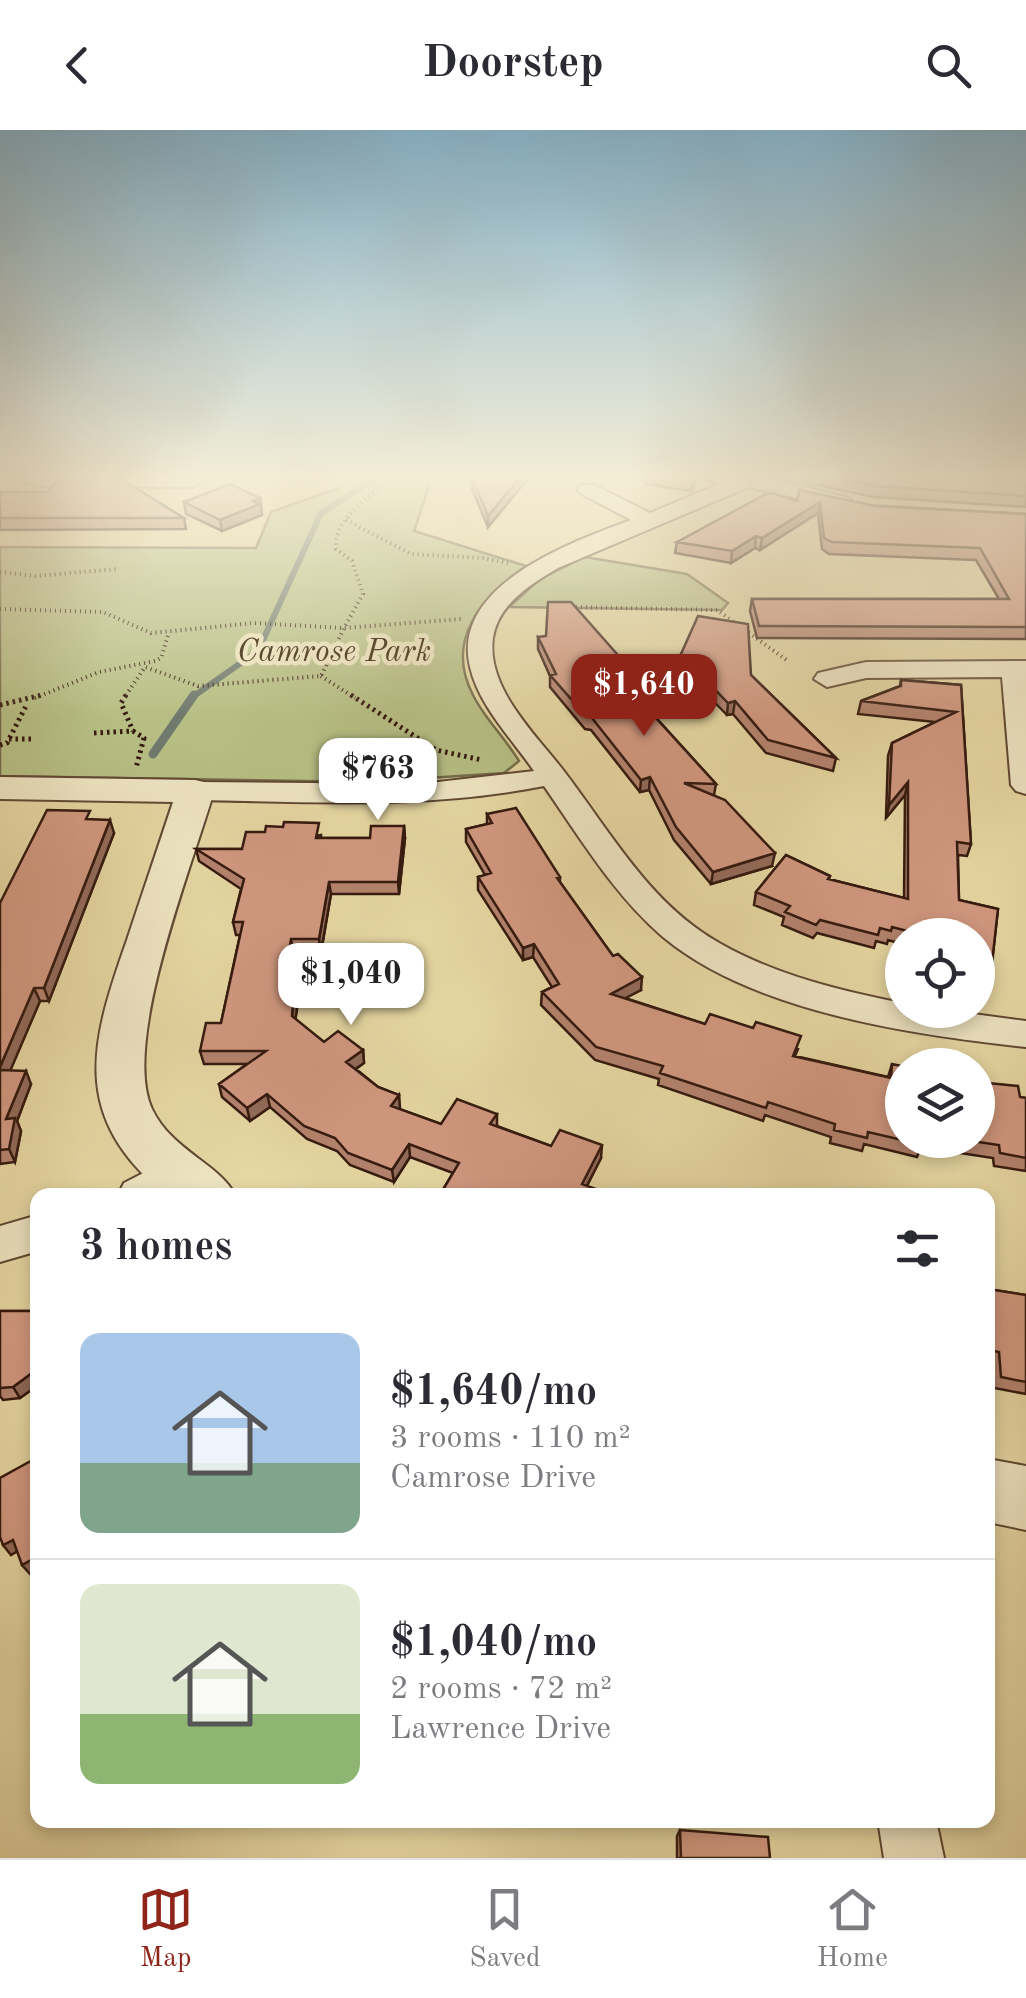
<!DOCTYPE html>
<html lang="en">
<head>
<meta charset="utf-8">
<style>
	body { margin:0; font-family:"Old Standard TT",serif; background:#f7f7f7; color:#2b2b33; height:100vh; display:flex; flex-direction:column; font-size:38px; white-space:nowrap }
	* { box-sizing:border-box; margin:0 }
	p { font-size:32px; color:#7c7c81 }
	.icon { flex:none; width:55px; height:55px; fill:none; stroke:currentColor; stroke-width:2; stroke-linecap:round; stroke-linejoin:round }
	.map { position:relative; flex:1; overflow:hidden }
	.details { position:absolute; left:30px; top:1058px; width:965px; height:640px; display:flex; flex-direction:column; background:#fff; border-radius:20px; box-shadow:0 5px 15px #0003 }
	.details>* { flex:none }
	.controls { position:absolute; left:885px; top:788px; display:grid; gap:20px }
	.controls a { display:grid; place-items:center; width:110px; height:110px; border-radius:50%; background:#fff; box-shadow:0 5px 15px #0003; font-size:50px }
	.price { position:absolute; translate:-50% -85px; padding:0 22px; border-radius:20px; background:#fff; color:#222; font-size:32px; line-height:65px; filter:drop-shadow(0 2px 5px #0008) }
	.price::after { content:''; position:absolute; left:50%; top:60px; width:30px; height:22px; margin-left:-15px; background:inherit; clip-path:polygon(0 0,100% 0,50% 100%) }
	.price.on { background:#8f2418; color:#fff }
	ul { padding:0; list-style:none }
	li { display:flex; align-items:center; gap:30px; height:250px; padding:0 50px }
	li+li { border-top:2px solid #e1e1e2 }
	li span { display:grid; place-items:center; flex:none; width:280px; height:200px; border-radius:20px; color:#555 }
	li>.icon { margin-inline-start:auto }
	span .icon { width:120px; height:120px; fill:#fffc; stroke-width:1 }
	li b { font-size:42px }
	h2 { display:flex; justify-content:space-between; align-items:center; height:120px; padding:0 50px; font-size:42px }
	header { display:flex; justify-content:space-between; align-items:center; height:130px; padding:0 50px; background:#fff; font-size:45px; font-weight:700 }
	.tab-bar { display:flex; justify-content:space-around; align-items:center; height:140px; border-top:2px solid #e1e1e2; background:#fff; font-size:28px; color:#7c7c81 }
	.tab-bar a { display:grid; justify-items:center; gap:5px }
	.tab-bar .on { color:#8f2418 }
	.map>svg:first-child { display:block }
</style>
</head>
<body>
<header><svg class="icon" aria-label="back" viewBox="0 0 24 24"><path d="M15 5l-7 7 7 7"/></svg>Doorstep<svg class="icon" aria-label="search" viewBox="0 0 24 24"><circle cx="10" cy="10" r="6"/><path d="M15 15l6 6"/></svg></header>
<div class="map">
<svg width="1026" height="1728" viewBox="0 0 1026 1728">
	<rect width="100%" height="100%" fill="#e6d7a3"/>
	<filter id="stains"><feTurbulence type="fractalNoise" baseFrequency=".002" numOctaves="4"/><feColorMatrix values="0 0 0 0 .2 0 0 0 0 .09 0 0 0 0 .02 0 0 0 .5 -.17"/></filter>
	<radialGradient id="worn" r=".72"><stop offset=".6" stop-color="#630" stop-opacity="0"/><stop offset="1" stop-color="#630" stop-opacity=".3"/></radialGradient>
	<!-- green -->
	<path fill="#b6be84" stroke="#756c49" stroke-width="2.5" d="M345 346H441L431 350 414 401 526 436C482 467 443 510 474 567 486 590 506 609 519 631L504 643 368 652 0 646V417L256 418 271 382 339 358Z
		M585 427 687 444 728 473 722 480 509 477 540 449Z"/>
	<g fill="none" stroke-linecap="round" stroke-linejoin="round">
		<!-- stream-far1 -->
		<path stroke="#6f796c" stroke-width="6" d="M191 568 258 521 321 383 380 346"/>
		<!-- stream -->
		<path stroke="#6f796c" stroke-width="9" d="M153 624 194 565"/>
		<defs>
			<path id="minor" d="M9 346H196L203 351 193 357 42 356 12 350Z
				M738 346H760L849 368 853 372 842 378 749 357 558 438C531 454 498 474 493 508 486 558 536 605 563 640 610 701 650 775 721 814 776 845 841 861 902 873V880H943L1026 891V917C913 905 753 882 663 807 615 766 580 708 544 656 429 679 312 672 195 670L185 667 180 661 185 655 195 652 420 654 534 641C512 609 479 576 470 537 450 455 572 412 631 390L580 363 577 359 580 355H594L650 383Z
				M1026 531V664L1016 661 1011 655 1002 547 866 548 827 557 814 549 818 543 866 532Z
				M176 1026 190 1031 196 1043C181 1073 146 1065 118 1065L124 1053Z
				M38 1085V1121L0 1132V1096Z
				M878 1690H936L944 1728H884Z"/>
			<path id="tertiary" d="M0 647 195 650 208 653 214 661C193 734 121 913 152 979 172 1021 220 1034 235 1065H166C69 986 91 912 127 810 142 764 158 718 173 672L0 669Z
				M988 1329 1026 1336V1400L988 1392Z"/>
		</defs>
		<!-- minor casing -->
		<use href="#minor" stroke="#604833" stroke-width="4"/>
		<!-- tertiary casing -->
		<use href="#tertiary" stroke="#604833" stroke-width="4"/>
		<!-- path-far1 -->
		<path stroke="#34190e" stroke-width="4" stroke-dasharray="1 4" stroke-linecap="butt" d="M392 346C373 368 333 386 336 419L352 431 363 464 344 498 461 489
			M346 390 411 424 484 428 508 433
			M0 442 35 446 117 439
			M571 477 717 480 788 531
			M0 479 103 482 151 503 255 493 344 498 321 546 198 556 145 537 124 568
			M321 546 355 568
			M35 568 99 542 155 531 161 528 169 502"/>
		<!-- path -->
		<path stroke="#34190e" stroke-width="5" stroke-dasharray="2.5 4" stroke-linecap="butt" d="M126 565 121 573 133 601
			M351 565 436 620 482 630
			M0 575 42 565
			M94 603 133 601 144 608 136 638
			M9 609H31
			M0 615 7 613 27 574"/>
		<!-- minor -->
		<use href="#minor" fill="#efe5c3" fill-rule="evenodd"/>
		<!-- tertiary -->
		<use href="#tertiary" fill="#efe5c3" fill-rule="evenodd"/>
	</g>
	<!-- wall -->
	<path fill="#b4836e" stroke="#34190e" stroke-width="2.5" d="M473 346H530L488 397 472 359V348Z
		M646 346H715L714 352 696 349 691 361 646 354Z
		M804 346H1026V377L874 367 803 352Z
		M0 362 184 388 186 399 0 400Z
		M260 368 262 385 222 401 186 384 184 372Z
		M797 371 1026 384V509L757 508 750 481 752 469H999L976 430 829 424 822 419 818 383 760 420 755 418 731 433 675 423 677 412Z
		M538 507 650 577V581L716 654 714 665 772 736 711 754 674 710 649 660 640 662 591 600 585 599 550 557V546L538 519Z
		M681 524 751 545 836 628 833 641 766 623 733 584 727 585 679 536Z
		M901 550 961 555 971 714 967 726 958 725 959 770 998 779 992 833 986 846 978 844V805H902V814L888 810 887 814 876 811 874 818 817 803 813 808 782 795 784 787 754 775 756 762 786 725 830 746 829 749 904 768 905 665 886 688 888 626 892 613 935 592 858 584 861 571 900 556Z
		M487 684 560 747V752L613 826 641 860 625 868 705 894 798 919 795 926 888 947 892 934 902 1010H978L1020 967 1026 968V1041L994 1036 993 1028 921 1017 917 1027 864 1014 862 1021 830 1013 831 1007 765 985 763 991 658 955 659 949 595 930 541 875 542 862 552 857 533 827 523 830 478 760V747L485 745 466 712V699L487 694Z
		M93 690 114 703 49 871H40L10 940 31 954 17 991 21 1001 15 1032 0 1034V773Z
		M404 696 405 708 399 764H331L321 822H293L288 860 294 866 297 879 295 890 324 912 363 920 364 933 356 939 378 957 399 965V979L441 994 497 984V996L551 1016 601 1028 587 1056 611 1065H445L444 1058 453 1043 410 1027 394 1052 350 1035 337 1021 307 1009 270 977 250 991 222 967 219 954 247 934H204L200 921 221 893 240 805H236L233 792 241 759 199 731 196 719H242L321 705V708H370Z
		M988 1159 1026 1165V1264L994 1258 992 1233 988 1232Z
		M0 1181H38V1255L20 1268 3 1270 0 1266Z
		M680 1700 770 1728H677V1706Z"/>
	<!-- shaded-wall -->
	<path fill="#926a5a" stroke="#34190e" stroke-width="2.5" d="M521 346H530L488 397V386Z
		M694 346H697L696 349 691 361Z
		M260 368 262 385 222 401 220 390Z
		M820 372 818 383 760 420 762 408Z
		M756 406 755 418 731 433 732 421Z
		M735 571 733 584 727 585 728 573Z
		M650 647 649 660 640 662 641 650Z
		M908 652 905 665 886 688 889 675Z
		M110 690 114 703 49 871 44 858Z
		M404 696 405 708 399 764 398 752Z
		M775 723 772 736 711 754 713 742Z
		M329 752 331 764 321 822 319 809Z
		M291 809 293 822 286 869 284 856Z
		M534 814 533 827 523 830V818Z
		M642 847 641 860 610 876 611 864Z
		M34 858 40 871 5 953 0 943V937Z
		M294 866 297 879 294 899 292 886Z
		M363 920 364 933 348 944 346 932Z
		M26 941 31 954 17 991 21 1001 15 1032 9 1019 6 989Z
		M267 964 270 977 250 991 247 978Z
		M399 965 400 978 393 988 391 976Z
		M409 1014 410 1027 394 1052 392 1040Z
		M602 1015 601 1028 582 1065V1054Z
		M32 1243 38 1252V1255L20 1268 13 1257Z
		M13 1410 21 1419 11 1425 3 1415Z
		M38 1426V1440L30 1444 22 1435Z"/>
	<!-- building -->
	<path fill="#d19880" stroke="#34190e" stroke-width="2.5" d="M473 346H521L488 386 472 348Z
		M660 346H694L692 350Z
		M827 346H1026V366L876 356Z
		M59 349H121L184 388H0V362H47Z
		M230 354 260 368 253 371 260 374 220 390 184 372Z
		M799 360 875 376 1026 384V497L759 496 752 469H1009L980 418 832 412 824 408 820 372 762 408 756 406 732 421 677 412 764 365 772 363 797 371Z
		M548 472H571L624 532 650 577 647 578 716 654 684 653 725 670 775 723 713 742 676 697 650 647 641 650 592 588 586 586 550 545 556 544 538 507 546 506Z
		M698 486 748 494 751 545 836 628 768 610 735 571 728 573 681 524Z
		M901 550 961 555 971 714 957 712 959 770 998 779 992 833 978 830V805H923L892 797 891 801 880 798 878 805 820 790 816 795 785 782 790 776 756 762 786 725 830 746 828 749 908 769V652L889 675 892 613 956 582 861 571 901 556Z
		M516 678 560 747 557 748 613 826 618 824 642 847 611 864 705 894 710 884 753 898 756 892 801 906 793 926 891 948 892 934 902 936V1010L868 1002 867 1008 834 1000 835 994 768 972 766 978 660 943 663 936 596 917 542 862 559 854 534 814 523 818 478 747 491 743 466 699 492 693 487 684Z
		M47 680 90 681 86 689 110 690 44 858H34L0 937V773Z
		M284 692 319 693 316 708H370L371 696H404L398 752H329L319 809H291L284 856 294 866 292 886 324 912 338 901 363 920 346 932 378 957 399 965 391 976 441 994 457 969 497 984 490 994 551 1016 560 1000 602 1015 582 1054 611 1065H461L444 1058 459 1033 409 1014 392 1040 348 1023 335 1008 304 996 267 964 247 978 219 954 266 921H200L206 893H221L243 792H233L244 749 196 719H242L246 702H265L266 696 283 697Z
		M0 940 26 941 6 989 15 988 9 1019 0 1020Z
		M978 952 1018 956 1020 967 1026 968V1028L1000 1023 999 1015 965 1010H978Z
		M904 1010H923L922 1014Z
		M988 1159 1026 1165V1252L1001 1247 999 1222 988 1220Z
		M0 1181H38V1243H32L13 1257 0 1258Z
		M38 1327V1426L22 1435 13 1410 3 1415 0 1407V1348Z
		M680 1700 768 1707 770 1728H681Z"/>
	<!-- sky -->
	<linearGradient id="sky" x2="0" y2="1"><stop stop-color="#87b6d0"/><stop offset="0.59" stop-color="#f4edd6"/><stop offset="1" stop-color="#f4edd6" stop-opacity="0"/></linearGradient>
	<rect width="1026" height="588" fill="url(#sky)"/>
	<g text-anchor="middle" stroke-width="9" stroke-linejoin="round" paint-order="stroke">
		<!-- far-park labels -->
		<g font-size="32" font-style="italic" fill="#5b4b31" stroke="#efe5c3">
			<text x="334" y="531">Camrose Park</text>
		</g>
	</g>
	<rect width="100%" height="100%" filter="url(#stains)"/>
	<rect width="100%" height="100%" fill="url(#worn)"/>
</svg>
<div class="controls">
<a><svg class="icon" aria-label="locate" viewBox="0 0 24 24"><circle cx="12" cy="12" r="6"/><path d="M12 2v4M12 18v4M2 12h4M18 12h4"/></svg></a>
<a><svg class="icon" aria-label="layers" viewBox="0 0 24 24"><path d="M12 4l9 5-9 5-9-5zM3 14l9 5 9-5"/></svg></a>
</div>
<b class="price on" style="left:644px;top:609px">$1,640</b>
<b class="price" style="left:378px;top:693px">$763</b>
<b class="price" style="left:351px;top:898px">$1,040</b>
<section class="details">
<h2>3 homes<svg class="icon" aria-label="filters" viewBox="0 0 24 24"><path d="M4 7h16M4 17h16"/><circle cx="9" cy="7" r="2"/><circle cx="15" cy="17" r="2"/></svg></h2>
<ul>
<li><span style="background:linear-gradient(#a9c7e8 65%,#7fa58c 0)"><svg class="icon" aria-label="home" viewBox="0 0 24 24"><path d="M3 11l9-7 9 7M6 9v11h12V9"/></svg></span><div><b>$1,640/mo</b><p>3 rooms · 110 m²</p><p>Camrose Drive</p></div></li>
<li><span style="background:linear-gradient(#dfe7d0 65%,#8fb573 0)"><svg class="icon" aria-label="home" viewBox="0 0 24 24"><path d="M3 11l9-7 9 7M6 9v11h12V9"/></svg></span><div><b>$1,040/mo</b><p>2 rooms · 72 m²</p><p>Lawrence Drive</p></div></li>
</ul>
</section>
</div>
<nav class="tab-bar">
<a class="on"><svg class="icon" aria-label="map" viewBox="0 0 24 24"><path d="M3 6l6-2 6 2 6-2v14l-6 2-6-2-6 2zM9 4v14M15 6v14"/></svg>Map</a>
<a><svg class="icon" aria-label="saved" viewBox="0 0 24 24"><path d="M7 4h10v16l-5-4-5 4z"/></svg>Saved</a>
<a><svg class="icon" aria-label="home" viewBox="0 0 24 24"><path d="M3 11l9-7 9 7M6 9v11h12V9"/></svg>Home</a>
</nav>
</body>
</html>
